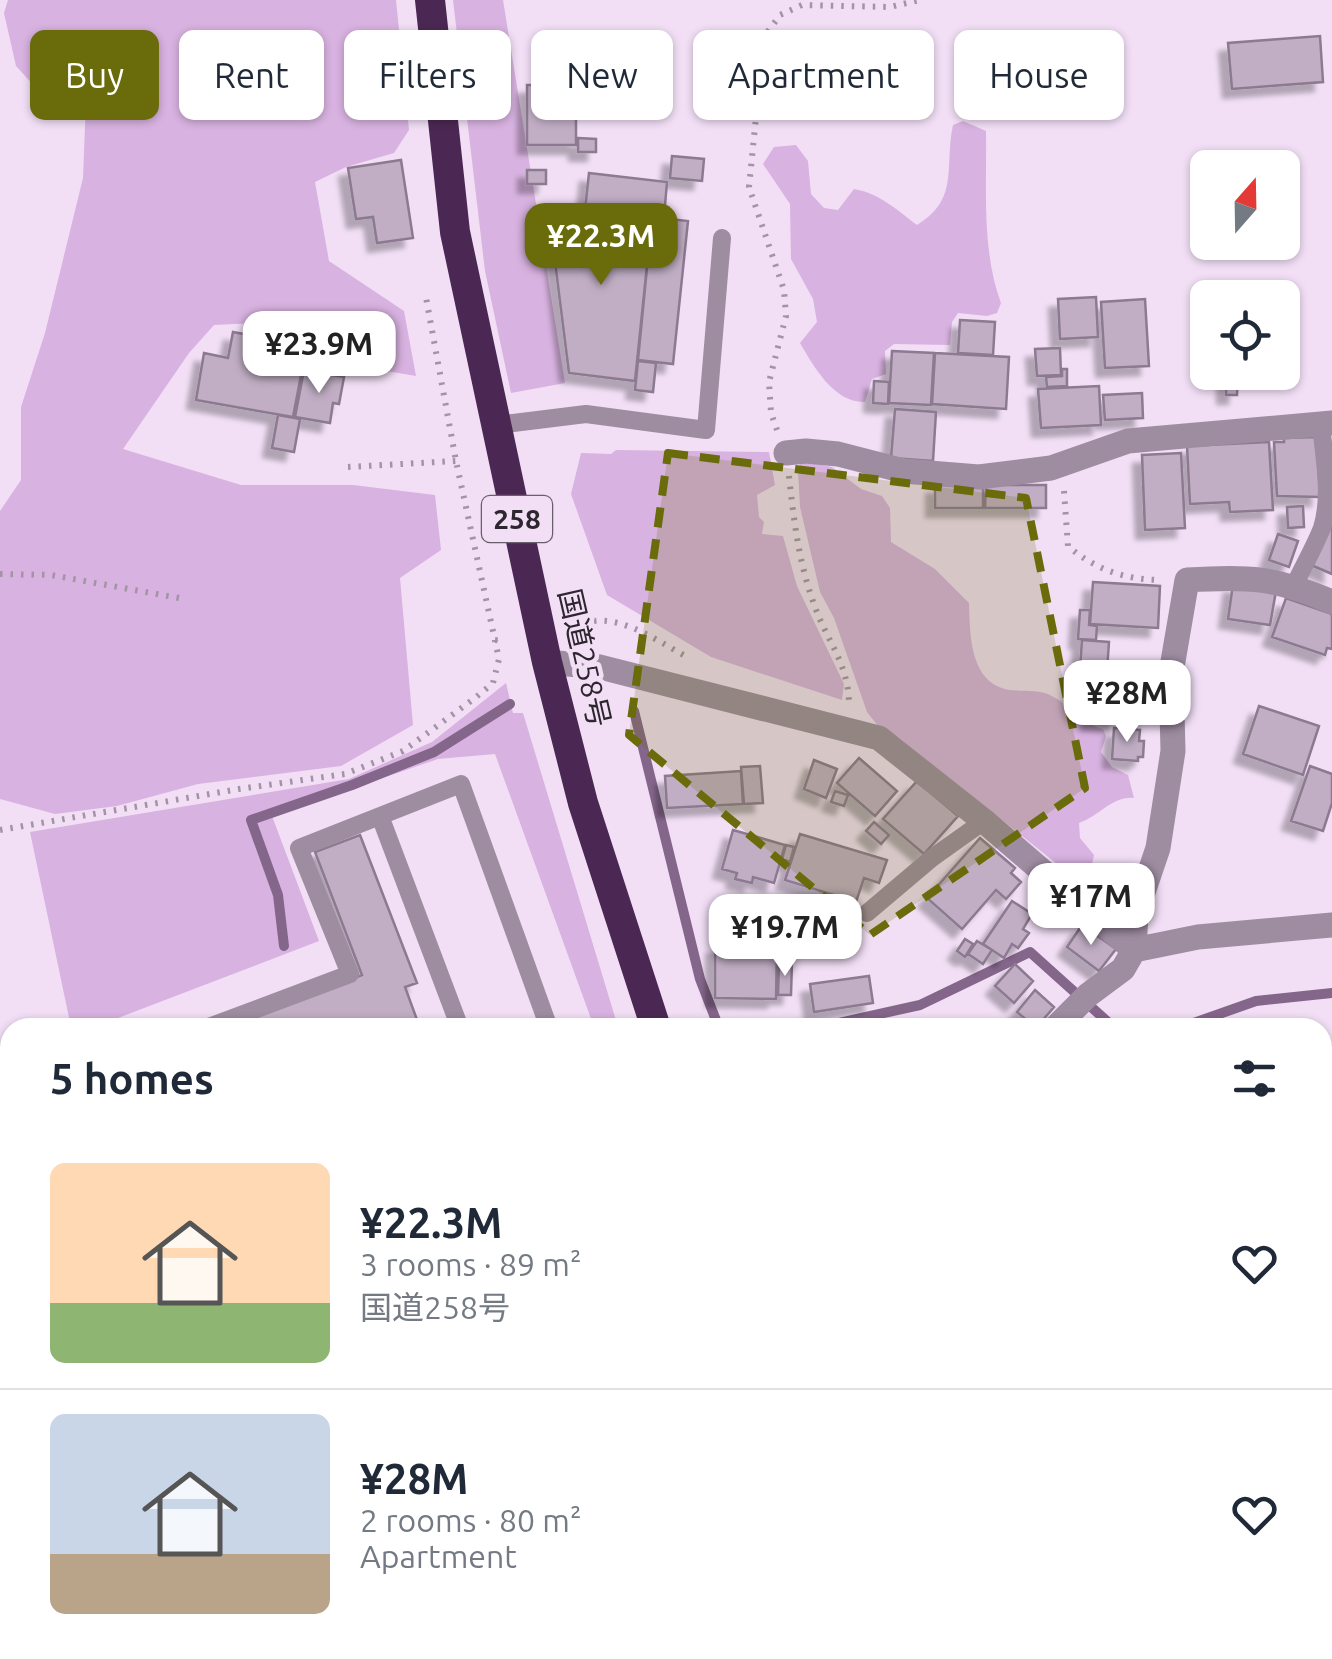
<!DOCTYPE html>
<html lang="en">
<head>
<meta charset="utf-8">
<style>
	body { margin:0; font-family:Ubuntu,"Noto Sans JP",sans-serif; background:#f6f6f7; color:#1f2937; height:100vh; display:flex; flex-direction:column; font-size:38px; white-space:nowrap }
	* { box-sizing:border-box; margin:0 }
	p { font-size:32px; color:#747a83 }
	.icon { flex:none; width:55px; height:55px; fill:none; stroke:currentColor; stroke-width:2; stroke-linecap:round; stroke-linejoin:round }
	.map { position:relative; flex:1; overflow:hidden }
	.panel { position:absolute; left:0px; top:1018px; width:1332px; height:642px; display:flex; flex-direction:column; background:#fff; border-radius:30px 30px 0 0; box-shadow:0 2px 8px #0004 }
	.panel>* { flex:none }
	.top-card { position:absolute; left:30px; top:30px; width:1272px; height:90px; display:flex; gap:20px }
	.needle { width:65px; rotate:20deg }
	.controls { position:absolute; left:1190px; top:150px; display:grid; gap:20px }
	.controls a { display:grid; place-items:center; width:110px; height:110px; border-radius:15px; background:#fff; box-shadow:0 2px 8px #0004; font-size:50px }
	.price { position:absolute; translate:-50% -85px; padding:0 22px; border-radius:20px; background:#fff; color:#222; font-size:32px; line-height:65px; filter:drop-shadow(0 2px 5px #0008) }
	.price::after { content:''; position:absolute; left:50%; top:60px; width:30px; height:22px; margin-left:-15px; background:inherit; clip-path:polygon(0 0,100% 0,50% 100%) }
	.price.selected { background:#6a6b0a; color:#fff }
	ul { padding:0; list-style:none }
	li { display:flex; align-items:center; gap:30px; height:250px; padding:0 50px }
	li+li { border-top:2px solid #e0e1e3 }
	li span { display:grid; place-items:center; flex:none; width:280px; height:200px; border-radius:15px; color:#555 }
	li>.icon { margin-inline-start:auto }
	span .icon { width:120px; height:120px; fill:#fffc; stroke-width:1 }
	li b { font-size:42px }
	h2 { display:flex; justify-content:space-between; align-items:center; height:120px; padding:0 50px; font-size:42px }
	.pill { padding:0 35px; border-radius:15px; background:#fff; box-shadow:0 2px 8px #0004; font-size:35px; line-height:90px }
	.pill.selected { background:#6a6b0a; color:#fff }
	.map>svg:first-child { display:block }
</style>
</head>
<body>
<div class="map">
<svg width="1332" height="1659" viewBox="0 0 1332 1659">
	<defs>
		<filter id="shadow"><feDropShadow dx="-9" dy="9" stdDeviation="2.5" flood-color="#0004"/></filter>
	</defs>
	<rect width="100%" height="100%" fill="#f2dff6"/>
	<!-- green -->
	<path fill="#d8b2e0" d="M8 0H396L409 130 394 153 346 167 315 182 329 261 404 311 416 376 333 362 258 323 214 325 189 353 123 449 241 485H353L435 495 441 550 400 578 413 725 341 766 198 784 117 806 55 814 0 799V511L21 480V407L45 333 83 178 87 75 37 89 16 66 4 13Z
		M453 0H503L565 383 511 393 485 271Z
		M963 121 986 131C987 187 981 249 1001 303L997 313 987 316 958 313 952 322 950 345 894 344 885 351 886 374 872 379 865 402C834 403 814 367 800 343L817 322 813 299 791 259 790 204 763 164 774 147 796 145 808 161 811 194 824 208 838 210 854 189C879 193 897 210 917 225 960 199 944 167 953 125Z
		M616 450 769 452 775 485 757 495 759 517 764 522 762 534 783 536 797 586 844 684 842 700 711 657 607 595 571 494 581 453 611 454Z
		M801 461 832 467 861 489 882 496 890 508 891 542 935 569 969 603C970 630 969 674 999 687 1014 694 1036 687 1052 696 1071 706 1082 724 1103 729L1106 736 1101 752 1112 767 1128 775 1134 798C1112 796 1100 816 1079 823L1080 838 1094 855 1091 869 1057 864 898 737 878 726 867 712 834 618 820 592 800 507 798 470Z
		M506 683 513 713H523L618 1027H594L495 754 438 759 272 816 319 941 118 1018 120 1027H71L30 832 349 779 432 742Z
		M0 1186 10 1188V1583L0 1593Z
		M10 1616V1650H172L177 1659H0V1627Z
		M196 1650H529L542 1659H199Z"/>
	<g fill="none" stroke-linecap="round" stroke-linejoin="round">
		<!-- stream -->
		<path stroke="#85668b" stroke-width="10" d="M634 711 700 979 719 1028
			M284 946 278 895 251 820 352 785 434 752 510 704
			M816 1028 920 1005 1030 952 1109 1023 1127 1027 1164 1028
			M1165 1028 1188 1025 1256 1001 1332 993
			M0 1267 10 1258"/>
	</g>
	<!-- building -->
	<path fill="#c1aec5" stroke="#8c7a90" stroke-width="2.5" filter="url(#shadow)" d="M1320 36 1323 82 1232 89 1228 43Z
		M527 85H576V145H527Z
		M578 138 596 139V152H578Z
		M672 156 704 159 702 181 670 178Z
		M401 160 413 238 377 243 373 217 356 219 348 168Z
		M527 170H546V184H527Z
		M589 173 667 182 664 217 585 209Z
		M548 206 652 217 635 381 569 373Z
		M652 217 688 221 673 364 638 360Z
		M1096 297 1098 337 1060 339 1058 299Z
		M1145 299 1149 366 1105 368 1101 302Z
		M960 320 995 322 993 355 958 353Z
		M233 332 255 336 251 361 302 370 293 417 196 400 204 353 228 358Z
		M1060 348 1061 375 1037 376 1035 349Z
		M892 351 934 353 931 405 889 403Z
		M935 353 1009 357 1006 409 932 404Z
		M638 361 656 363 653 392 635 390Z
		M1062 369H1067V386L1047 387 1046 377 1062 376Z
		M304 370 344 377 339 404 333 403 330 423 295 417Z
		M1226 375H1238L1237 395H1226Z
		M874 381 889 382 888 404 873 403Z
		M1099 386 1101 425 1041 428 1038 389Z
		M1142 393 1143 418 1105 420 1103 395Z
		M895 409 936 412 933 461 891 458Z
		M278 415 300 419 294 452 272 448Z
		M1317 437 1320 497 1277 496 1274 442H1284V438Z
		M1269 442 1273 510 1230 512 1229 502 1190 504 1187 446Z
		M1181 453 1185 528 1145 530 1142 455Z
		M935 485H983V508H935Z
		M986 485H1046V508H985Z
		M1303 506 1304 527 1288 528 1287 507Z
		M1332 520V574L1311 565Z
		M1278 534 1298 541 1289 567 1269 560Z
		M1093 582 1160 586 1158 628 1090 624Z
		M1233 584 1276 591 1270 625 1228 619Z
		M1286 598 1332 614V649L1327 648 1325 655 1272 637Z
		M1080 610H1090L1089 625 1097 626 1096 640 1078 639Z
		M1082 640 1109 642 1106 685 1079 683Z
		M1091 696 1119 698 1118 723 1090 721Z
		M1259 706 1319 726 1303 775 1243 754Z
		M1114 728 1140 730 1139 741H1144L1143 757H1138V761L1112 759Z
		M859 758 897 791 875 816 837 783Z
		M814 760 837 769 826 798 804 789Z
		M760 766 763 803 744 804 741 767Z
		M1310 766 1332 774V803L1323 831 1291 821Z
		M741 771 743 804 667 808 665 776Z
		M917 781 958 816 924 854 883 819Z
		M835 791 848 795 844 806 831 802Z
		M874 822 889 835 881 844 866 831Z
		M733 830 785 845 774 883 753 877 752 883 735 879 737 873 722 869Z
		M800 834 887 860 879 883 864 878 856 902 785 880Z
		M360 835 417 983 405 987 420 1028H237L235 1024 362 975 315 852Z
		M980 838 1015 868 1011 873 1021 882 1006 899 996 890 962 929 927 898Z
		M786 845 794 847 790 862 782 859Z
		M1012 901 1032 914 1023 929 1029 933 1018 948 1012 944 1004 958 983 944Z
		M743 903 774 904V941L743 940Z
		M1082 925 1116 949 1099 971 1067 947Z
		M965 939 973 944 965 957 957 951Z
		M977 941 992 950 983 964 968 954Z
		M715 945 777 946 776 999 715 998Z
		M779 962H792L791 995H778Z
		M1015 964 1033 981 1014 1003 995 986Z
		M869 976 873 1003 814 1012 810 984Z
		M1035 990 1054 1007 1036 1028 1017 1012Z
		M1322 1608 1332 1610V1645L1322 1642Z"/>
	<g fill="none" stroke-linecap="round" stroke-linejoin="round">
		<!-- path -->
		<path stroke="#a294a5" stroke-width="6" stroke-dasharray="2.5 8" stroke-linecap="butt" d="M777 430 771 413 769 382 786 316 784 290 749 187 764 37 780 15 802 5 890 7 920 0
			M348 467 456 461
			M789 476C794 522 799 564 815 607 828 643 848 663 849 703
			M1064 491 1068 546C1094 569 1126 580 1161 580
			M0 574 51 575 179 598
			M594 621C626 617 662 644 689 658
			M495 640 505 641
			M0 830 239 789 345 774 403 751 475 698 493 683 499 659 456 461 425 292
			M1322 1260 1332 1253"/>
		<!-- lane -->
		<path stroke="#9e8ca1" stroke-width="18" d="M497 425 586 414 706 430 722 238
			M1294 586C1303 567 1314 548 1322 528 1332 495 1324 458 1321 424
			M867 913 932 858 984 821
			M206 1028 350 974 299 848 380 816
			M460 1028 380 816 461 784 549 1028
			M1322 1527 1332 1515
			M1322 1543 1332 1551
			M600 1650 622 1659
			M653 1659 663 1657 670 1650"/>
		<!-- street -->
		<path stroke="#9e8ca1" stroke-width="25" d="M786 453 806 451 838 454 904 471 979 477 1051 468 1128 441 1332 423
			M547 662 600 667 879 738 984 821 1134 950 1198 937 1332 925
			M1055 1028 1088 995 1123 969 1134 950 1136 913 1158 848 1173 751 1171 673 1187 580C1249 576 1274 577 1332 602
			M0 1612 10 1601
			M180 1650 186 1659
			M1136 1650 1139 1659"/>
		<!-- highway -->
		<path stroke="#4b2853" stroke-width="30" d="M430 0 455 232 547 662 583 803 656 1028
			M909 1650 913 1659"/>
	</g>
	<!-- marked area -->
	<path fill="#6a6b0a" fill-opacity="0.2" stroke="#6a6b0a" stroke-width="8" stroke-dasharray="20 12" stroke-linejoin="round" d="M668 453 1026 498 1085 788 870 935 629 735Z"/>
	<g text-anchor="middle" stroke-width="9" stroke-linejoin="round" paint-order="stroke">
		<!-- shield labels -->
		<rect fill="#f2dff6" stroke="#695e6b" stroke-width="2.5" x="482" y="496" width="70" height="46" rx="8"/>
		<g font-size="28" font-weight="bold" fill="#2e262f">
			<text x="517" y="529">258</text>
		</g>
		<!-- street labels -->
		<g font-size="30" fill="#2e262f" stroke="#f2dff6">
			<text transform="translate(584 658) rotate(77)" y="10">国道258号</text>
		</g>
	</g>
</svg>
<div class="controls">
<a><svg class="needle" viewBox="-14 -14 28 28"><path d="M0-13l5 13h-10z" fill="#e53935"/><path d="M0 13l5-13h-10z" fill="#747a83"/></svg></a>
<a><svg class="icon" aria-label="locate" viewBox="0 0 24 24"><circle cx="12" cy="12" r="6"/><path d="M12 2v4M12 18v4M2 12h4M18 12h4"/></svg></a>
</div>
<b class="price selected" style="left:601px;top:288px">¥22.3M</b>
<b class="price" style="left:319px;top:396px">¥23.9M</b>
<b class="price" style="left:1127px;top:745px">¥28M</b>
<b class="price" style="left:1091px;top:948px">¥17M</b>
<b class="price" style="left:785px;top:979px">¥19.7M</b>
<div class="top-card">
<a class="pill selected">Buy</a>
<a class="pill">Rent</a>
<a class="pill">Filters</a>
<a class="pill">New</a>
<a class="pill">Apartment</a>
<a class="pill">House</a>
</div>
<section class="panel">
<h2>5 homes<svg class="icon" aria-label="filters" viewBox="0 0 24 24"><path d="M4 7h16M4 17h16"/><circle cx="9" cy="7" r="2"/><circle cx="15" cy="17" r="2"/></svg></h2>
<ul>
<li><span style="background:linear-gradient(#ffd9b3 70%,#8fb573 0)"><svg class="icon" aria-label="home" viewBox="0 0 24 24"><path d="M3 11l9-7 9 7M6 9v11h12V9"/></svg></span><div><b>¥22.3M</b><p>3 rooms · 89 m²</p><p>国道258号</p></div><svg class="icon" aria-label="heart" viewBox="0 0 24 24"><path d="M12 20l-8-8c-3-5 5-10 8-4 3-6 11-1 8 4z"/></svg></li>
<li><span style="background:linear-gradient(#c9d6e8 70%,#b9a48a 0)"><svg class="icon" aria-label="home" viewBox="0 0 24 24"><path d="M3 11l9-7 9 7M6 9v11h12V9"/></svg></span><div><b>¥28M</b><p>2 rooms · 80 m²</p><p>Apartment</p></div><svg class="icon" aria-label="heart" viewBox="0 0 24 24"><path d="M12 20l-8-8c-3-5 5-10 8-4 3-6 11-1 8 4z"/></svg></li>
</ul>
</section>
</div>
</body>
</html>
